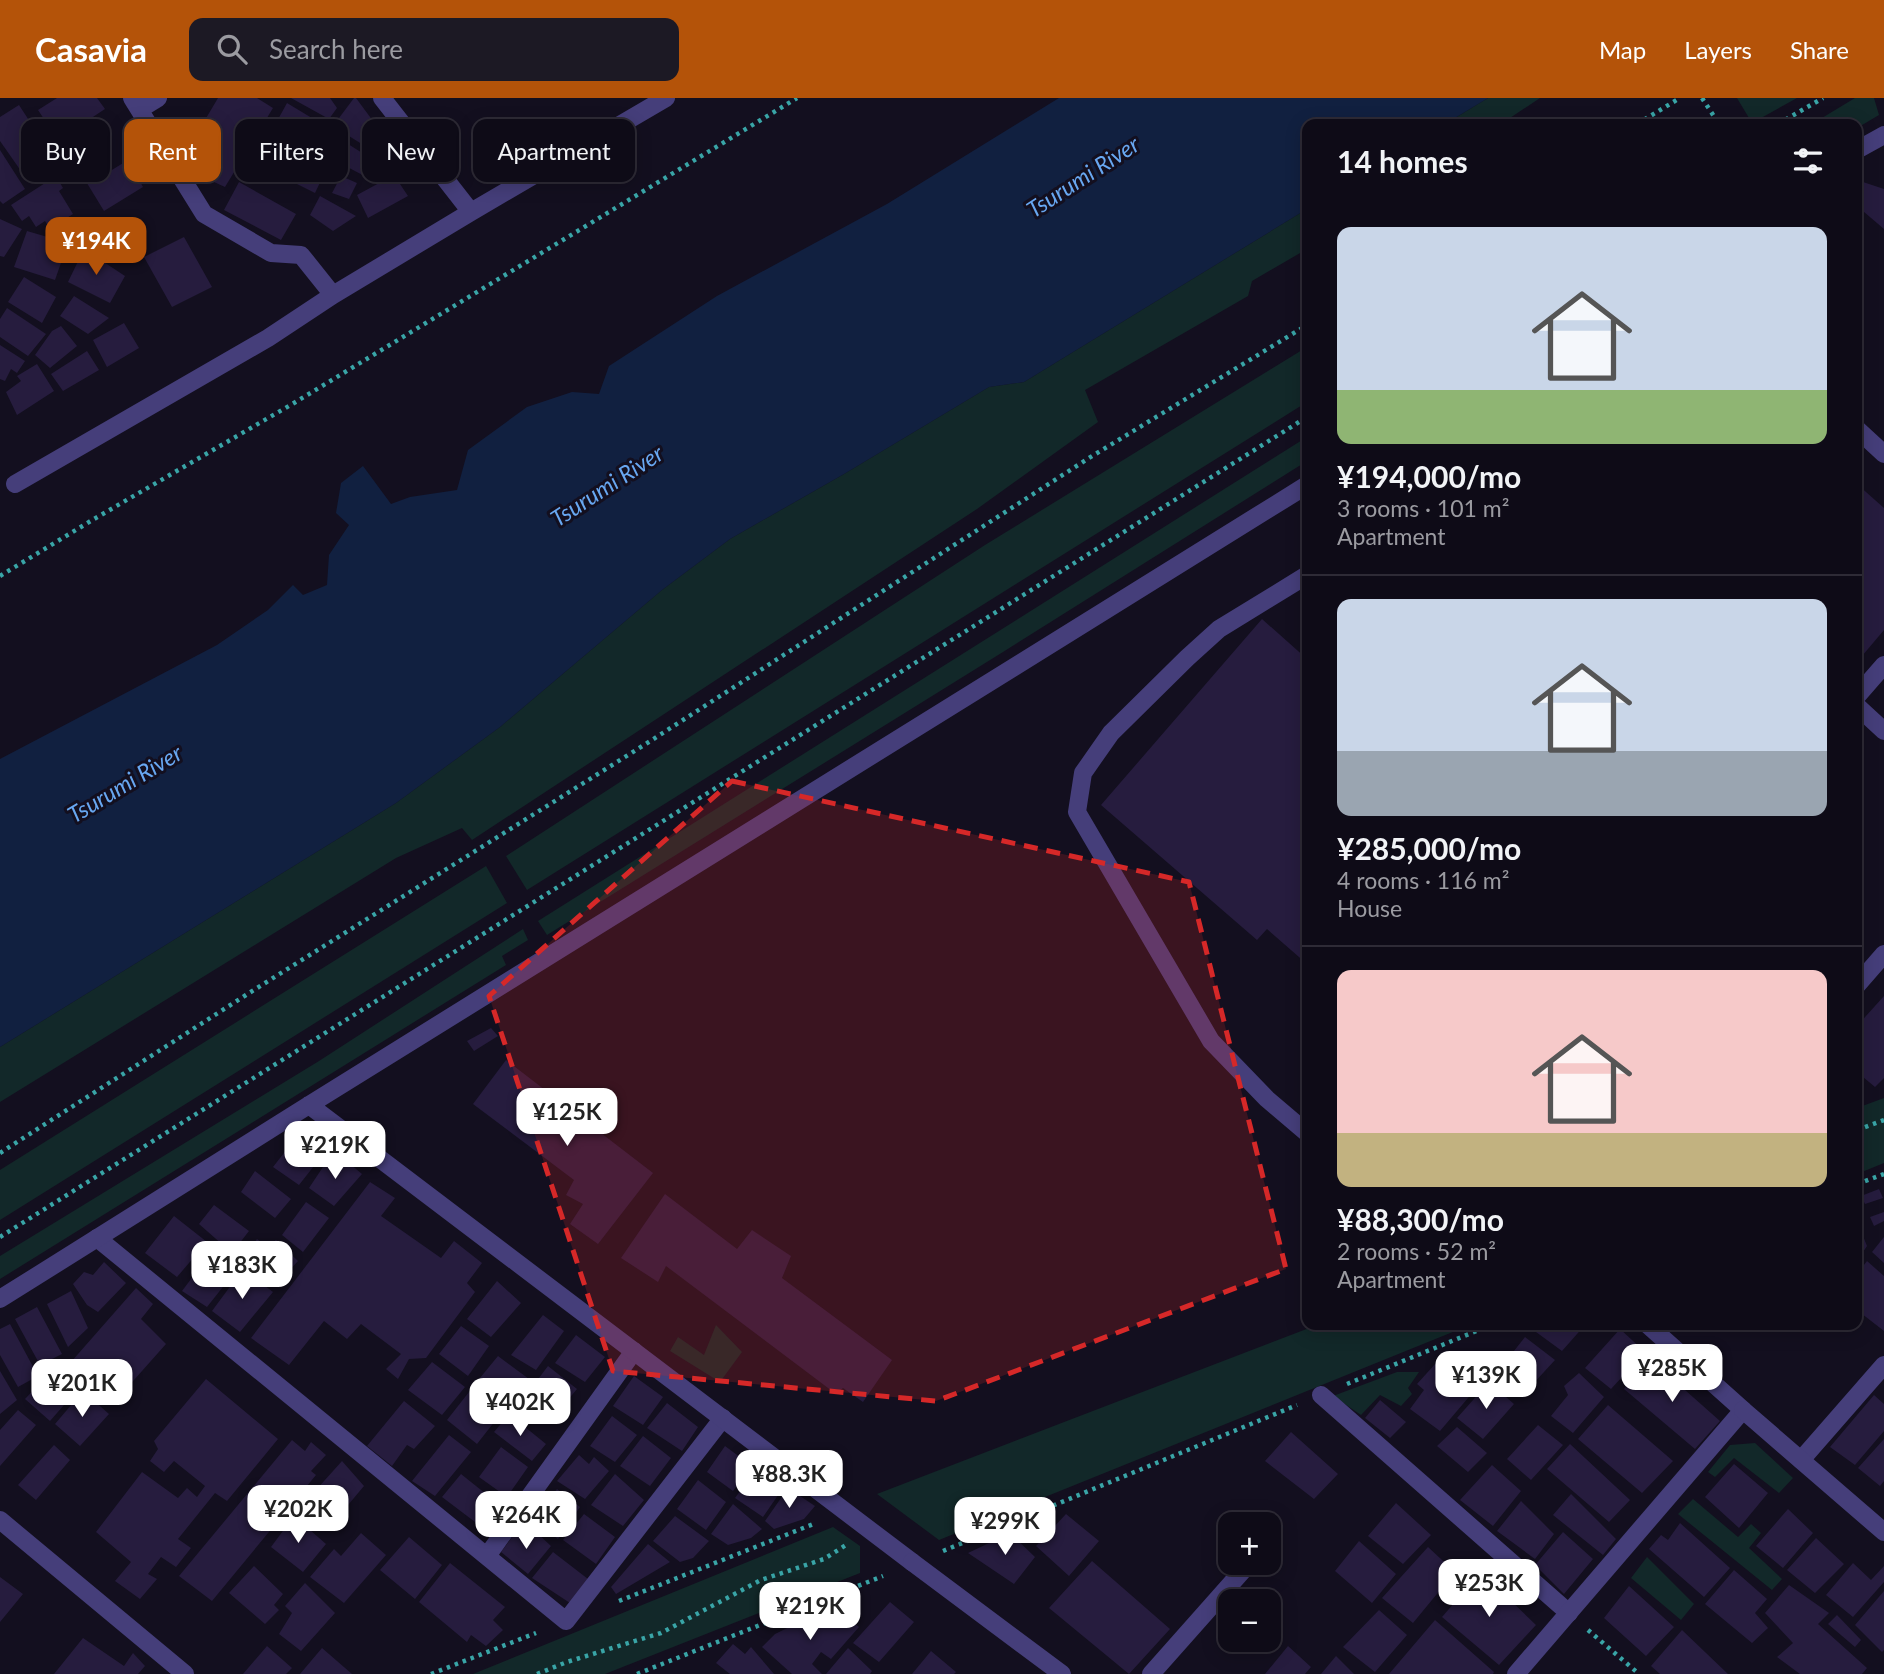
<!DOCTYPE html>
<html lang="en">
<head>
<meta charset="utf-8">
<style>
	body { margin:0; font-family:Lato,sans-serif; background:#1c1924; color:#f1f3f6; height:100vh; display:flex; flex-direction:column; font-size:26px; white-space:nowrap }
	* { box-sizing:border-box; margin:0 }
	p { font-size:23px; color:#9b9ba1 }
	.icon { flex:none; width:38px; height:38px; fill:none; stroke:currentColor; stroke-width:2; stroke-linecap:round; stroke-linejoin:round }
	.map { position:relative; flex:1; overflow:hidden }
	.details { position:absolute; left:1302px; top:21px; width:560px; height:1211px; display:flex; flex-direction:column; background:#0e0b17; border-radius:14px; box-shadow:0 4px 18px #0003,0 0 0 2px #2e2b36 }
	.details>* { flex:none }
	.guide { position:absolute; left:21px; top:21px; width:665px; height:63px; display:flex; gap:14px }
	.fabs { position:absolute; left:1218px; top:1414px; display:grid; gap:14px }
	.fabs a { display:grid; place-items:center; width:63px; height:63px; border-radius:14px; background:#0e0b17; box-shadow:0 4px 18px #0003,0 0 0 2px #2e2b36; font-size:35px }
	.price { position:absolute; translate:-50% -60px; padding:0 16px; border-radius:14px; background:#fff; color:#222; font-size:23px; line-height:46px; filter:drop-shadow(0 2px 4px #0008) }
	.price::after { content:''; position:absolute; left:50%; top:42px; width:21px; height:16px; margin-left:-10px; background:inherit; clip-path:polygon(0 0,100% 0,50% 100%) }
	.price.current { background:#b45309; color:#fff }
	ul { padding:0; list-style:none }
	li { display:grid; align-content:center; gap:14px; height:371px; padding:0 35px }
	li+li { border-top:2px solid #2e2b36 }
	li span { display:grid; place-items:center; height:217px; border-radius:14px; color:#555 }
	li>.icon { margin-inline-start:auto }
	span .icon { width:126px; height:126px; fill:#fffc; stroke-width:1 }
	li b { font-size:30px }
	h2 { display:flex; justify-content:space-between; align-items:center; height:84px; padding:0 35px; font-size:30px }
	.chip { padding:0 24px; border-radius:14px; background:#0e0b17; box-shadow:0 4px 18px #0003,0 0 0 2px #2e2b36; font-size:24px; line-height:63px }
	.chip.current { background:#b45309; color:#fff }
	header { display:flex; align-items:center; gap:42px; box-sizing:border-box; height:98px; padding:0 35px; background:#b45309; color:#fff }
	header strong { font-size:33px }
	nav { display:flex; gap:38px; margin-inline-start:auto; font-size:24px }
	.search { width:490px; height:63px; background:#1c1924; display:flex; align-items:center; gap:18px; box-sizing:border-box; padding:0 24px; border-radius:14px; color:#9b9ba1; font-size:26px }
	.map>svg:first-child { display:block }
</style>
</head>
<body>
<header>
<strong>Casavia</strong>
<div class="search"><svg class="icon" aria-label="search" viewBox="0 0 24 24"><circle cx="10" cy="10" r="6"/><path d="M15 15l6 6"/></svg>Search here</div>
<nav><a>Map</a><a>Layers</a><a>Share</a></nav>
</header>
<div class="map">
<svg width="1884" height="1576" viewBox="0 0 1884 1576">
	<rect width="100%" height="100%" fill="#130f1f"/>
	<!-- green -->
	<path fill="#122829" d="M1488 0H1540L1501 26H1445Z
		M1737 0H1797L1752 25Z
		M1855 0H1874L1879 17 1857 30V26H1812Z
		M1307 111V151L1252 183 1248 198 1085 292 1098 324 977 411 472 742 462 730 396 760 0 1004V949L396 705 500 629 662 492 730 441 844 376 989 289 1024 284Z
		M1307 249V304L527 792 506 758 985 447Z
		M1307 339V363L1003 554 547 837 538 823Z
		M486 768 507 805 0 1122V1072Z
		M523 831 528 842 502 858 506 867 0 1181V1158L319 963Z
		M1884 1000V1065L1857 1076V1010Z
		M716 1227 742 1254 720 1284 670 1253 678 1239 704 1257Z
		M1317 1227H1470L939 1442 877 1396Z
		M1397 1274H1419L1408 1290 1412 1296 1401 1308 1380 1297 1361 1317 1333 1298Z
		M1755 1345 1793 1380 1779 1395 1734 1360 1715 1379 1708 1374 1730 1347Z
		M1693 1401 1738 1439 1751 1426 1761 1435 1749 1450 1782 1481 1772 1492 1678 1416Z
		M833 1429 860 1448V1475L605 1576H473Z
		M1647 1459 1694 1506 1681 1522 1631 1480Z"/>
	<!-- water -->
	<path fill="#112040" d="M1059 0H1488L1445 26H1307V111L1024 284 989 289 844 376 730 441 662 492 500 629 396 705 0 949V661L217 547 268 512 293 487 303 497 327 487 329 457 349 427 336 415 341 385 363 368 391 406 410 399 457 392 468 352 527 309 572 294 599 296 609 268 717 198 887 106Z"/>
	<!-- building -->
	<path fill="#261c3e" d="M57 0H97L105 11 58 42 38 12Z
		M218 0H257L273 10 225 89 203 79 209 64 198 58 193 65 183 59Z
		M291 0H330L337 10 329 21Z
		M354 0H356L404 65 400 70 333 28Z
		M287 5 340 37 333 53 276 25Z
		M19 7 49 53 21 73 0 43V19Z
		M266 37 326 72 315 95 251 63Z
		M345 44 381 67 372 82 336 63Z
		M0 52 25 91 3 106 0 103Z
		M128 62 143 89 104 113 82 77 102 64 107 75Z
		M394 77 408 98 368 120 357 97Z
		M56 78 63 90 59 93 73 116 50 131 45 123 36 129 29 118 22 123 11 107Z
		M341 78 357 85 349 101 332 95Z
		M239 84 296 116 281 142 224 112Z
		M1863 84 1884 91V131L1857 108V90Z
		M320 98 356 118 333 133 310 117Z
		M0 121 22 131 4 159 0 158Z
		M27 133 68 145 55 182 14 169Z
		M184 139 212 189 172 209 144 159Z
		M84 151 125 178 110 205 68 184Z
		M24 179 56 199 42 225 8 204Z
		M74 198 109 220 88 236 60 218Z
		M7 210 46 236 28 258 0 239V221Z
		M124 225 139 250 107 269 93 242Z
		M61 228 77 248 50 270 35 257 52 233Z
		M0 247 25 263 17 275 11 271 5 283 0 281Z
		M87 253 99 272 63 293 51 276Z
		M37 266 54 293 17 317 6 294 21 283 17 278Z
		M1857 386 1884 410V532L1857 564Z
		M1262 521 1307 561V866L1267 831 1257 842 1101 707Z
		M1884 898V980L1875 989 1857 974V928Z
		M491 930 498 938 474 953 467 943Z
		M506 962 653 1075 598 1146 570 1126 583 1106 566 1097 574 1082 473 1006Z
		M303 1040 325 1054 299 1087 273 1069 291 1046Z
		M343 1060 362 1076 334 1108 309 1090 325 1066 333 1071Z
		M255 1073 291 1101 275 1120 241 1094Z
		M370 1084 395 1100 381 1118 441 1160 454 1143 482 1165 467 1185 475 1194 426 1260 409 1261 398 1281 386 1271 401 1256 361 1226 347 1241 324 1223 289 1267 251 1240Z
		M1879 1091 1883 1100 1865 1106 1861 1098Z
		M665 1096 737 1151 752 1132 791 1158 782 1180 892 1262 863 1304 843 1290 836 1296 666 1168 658 1184 621 1160Z
		M306 1104 329 1120 303 1154 282 1137Z
		M214 1107 249 1133 232 1155 199 1126Z
		M1884 1114V1123L1874 1128 1870 1119Z
		M174 1118 207 1144 177 1179 145 1155Z
		M1857 1123 1867 1148 1857 1163Z
		M1884 1139V1165L1872 1154Z
		M257 1141 268 1149 276 1142 298 1163 277 1186 241 1162Z
		M212 1153 238 1170 207 1209 182 1193Z
		M1867 1163 1884 1178V1233L1857 1212V1176Z
		M104 1164 126 1185 98 1214 87 1207 73 1186 84 1174 93 1177Z
		M243 1171 273 1194 240 1234 212 1213Z
		M497 1183 521 1205 491 1239 467 1221Z
		M136 1190 153 1206 141 1221 166 1246 118 1300 71 1264Z
		M71 1193 88 1230 68 1249 47 1206Z
		M37 1209 62 1256 40 1267 15 1221Z
		M543 1217 564 1233 536 1272 511 1257Z
		M10 1226 38 1278 18 1289 0 1257V1231Z
		M1542 1227H1585L1562 1253 1536 1234Z
		M461 1228 489 1248 468 1278 439 1256Z
		M1620 1231 1645 1254 1611 1291 1585 1270Z
		M576 1237 605 1259 585 1284 555 1265Z
		M1525 1239 1555 1262 1522 1298 1495 1277Z
		M1479 1253 1496 1267 1440 1333 1410 1311 1424 1292 1417 1286 1436 1265 1445 1269 1450 1258Z
		M498 1258 529 1281 507 1309 475 1286Z
		M1650 1261 1720 1323 1695 1351 1624 1291Z
		M432 1264 465 1289 442 1317 408 1292Z
		M548 1268 577 1291 553 1320 523 1301Z
		M55 1269 78 1291 50 1323 25 1301Z
		M0 1273 17 1302 0 1316Z
		M1579 1275 1604 1299 1573 1335 1551 1318 1568 1297 1564 1288Z
		M634 1278 663 1299 643 1327 613 1308Z
		M206 1281 278 1341 227 1403 215 1395 178 1441 191 1450 176 1469 161 1459 148 1476 157 1481 140 1501 115 1483 131 1464 96 1434 142 1374 178 1400 187 1390 197 1399 205 1388 174 1363 164 1374 150 1363 158 1351 154 1343Z
		M1489 1284 1514 1306 1483 1341 1457 1320Z
		M83 1293 109 1316 80 1348 55 1326Z
		M469 1294 499 1318 477 1346 447 1322Z
		M1874 1297 1884 1306V1333L1855 1367 1830 1349Z
		M1380 1302 1406 1324 1390 1340 1365 1320Z
		M404 1303 435 1328 414 1351 407 1347 392 1368 367 1348Z
		M667 1305 698 1329 682 1353 647 1330Z
		M1608 1307 1673 1363 1642 1395 1578 1341Z
		M18 1312 36 1327 0 1368V1332Z
		M509 1316 546 1346 532 1363 494 1334Z
		M612 1318 637 1337 615 1364 590 1348Z
		M1538 1327 1563 1347 1531 1382 1507 1361Z
		M1457 1329 1487 1355 1468 1374 1437 1348Z
		M1291 1334 1338 1376 1314 1401 1265 1363Z
		M449 1337 471 1354 435 1398 412 1383Z
		M643 1338 671 1360 650 1388 620 1368Z
		M1884 1341V1383L1880 1388 1858 1370Z
		M292 1342 305 1353 311 1344 326 1357 311 1373 316 1377 212 1503 179 1478Z
		M1570 1346 1630 1402 1609 1424 1547 1371Z
		M54 1347 70 1362 36 1402 18 1387Z
		M725 1348 752 1368 733 1393 707 1374Z
		M501 1349 528 1369 507 1399 479 1379Z
		M579 1357 589 1366 594 1359 609 1373 585 1401 557 1383Z
		M342 1363 364 1388 333 1425 307 1402Z
		M1734 1366 1768 1395 1739 1430 1705 1399Z
		M1492 1367 1521 1393 1493 1428 1460 1402Z
		M757 1370 783 1390 763 1419 735 1400Z
		M461 1376 496 1404 479 1427 442 1399Z
		M615 1376 644 1402 623 1428 591 1407Z
		M698 1382 726 1404 706 1432 677 1411Z
		M788 1390 815 1408 804 1421 774 1431 765 1423Z
		M557 1391 580 1409 558 1441 533 1422Z
		M1571 1396 1616 1441 1603 1457 1553 1417Z
		M1521 1403 1554 1436 1535 1461 1497 1433Z
		M1396 1405 1431 1437 1403 1466 1368 1438Z
		M733 1406 762 1431 751 1440 728 1447 711 1436Z
		M1788 1411 1813 1435 1783 1470 1756 1448Z
		M584 1416 615 1439 596 1466 563 1442Z
		M1066 1416 1099 1443 1069 1478 1036 1448Z
		M294 1418 326 1446 303 1474 271 1449Z
		M675 1418 709 1443 693 1460 680 1464 653 1443Z
		M1680 1425 1730 1470 1704 1499 1649 1451 1661 1437 1668 1442Z
		M516 1434 529 1445 536 1434 551 1448 528 1476 501 1454Z
		M1563 1434 1593 1461 1564 1496 1535 1467Z
		M361 1435 386 1457 344 1505 310 1479 334 1451 341 1458Z
		M1010 1435 1035 1459 1014 1486 968 1455Z
		M409 1439 442 1467 415 1501 380 1472Z
		M1816 1440 1844 1466 1815 1495 1787 1472Z
		M1359 1443 1396 1476 1372 1505 1335 1473Z
		M648 1446 670 1464 616 1496 611 1489Z
		M1428 1449 1455 1474 1413 1525 1382 1500Z
		M553 1454 588 1481 570 1505 532 1480Z
		M1092 1463 1170 1531 1129 1576 1049 1510Z
		M450 1465 505 1509 493 1522 503 1532 486 1548 471 1537 467 1544 419 1504Z
		M1853 1465 1871 1482 1884 1468V1484L1853 1519 1826 1497Z
		M254 1468 283 1496 274 1507 279 1512 265 1526 229 1495Z
		M1734 1472 1767 1501 1755 1515 1768 1530 1752 1545 1705 1506Z
		M1481 1474 1536 1527 1499 1567 1442 1519Z
		M0 1479 23 1496 0 1524Z
		M305 1485 335 1515 301 1553 279 1536 292 1515 285 1508Z
		M1789 1487 1829 1515 1818 1526 1867 1570 1862 1576H1800L1777 1559 1793 1545 1765 1515Z
		M1629 1488 1674 1529 1646 1558 1604 1520Z
		M1884 1493V1552L1882 1554 1855 1527Z
		M890 1504 914 1524 879 1564 853 1545Z
		M1379 1512 1407 1537 1375 1574 1343 1549Z
		M841 1514 859 1529 831 1561 821 1554 812 1566 822 1576H792L762 1549 775 1536 818 1515 828 1525Z
		M1837 1517 1861 1542 1855 1549 1828 1526Z
		M1435 1522 1494 1574 1493 1576H1389Z
		M1682 1532 1728 1576H1660L1651 1568Z
		M83 1540 124 1568 133 1555 145 1568 138 1576H54Z
		M733 1546 745 1556 751 1549 774 1576H730L716 1565Z
		M267 1548 292 1570 286 1576H243Z
		M1288 1548 1311 1569 1305 1576H1265Z
		M322 1550 352 1576H300Z
		M848 1550 872 1573 870 1576H826Z
		M931 1553 956 1574 954 1576H912Z
		M1336 1558 1354 1576H1321Z"/>
	<g fill="none" stroke-linecap="round" stroke-linejoin="round">
		<!-- path -->
		<path stroke="#39a5a7" stroke-width="4.5" stroke-dasharray="3.5 5" stroke-linecap="butt" d="M1702 0 1719 26
			M1637 26 1680 0
			M1778 26 1823 0
			M0 478 94 421 294 305 797 0
			M1857 1032 1884 1022
			M0 1055 246 897 652 642 1089 360 1307 227
			M1857 1086 1884 1076
			M0 1139 1307 319
			M1347 1286 1491 1227
			M943 1453 1297 1307
			M619 1503 816 1425
			M1588 1532 1639 1576
			M431 1576 536 1535
			M537 1576 567 1564 661 1535 761 1482 824 1461 846 1447
			M637 1576 883 1478"/>
		<!-- service -->
		<path stroke="#453e7a" stroke-width="18" d="M132 0 204 116 271 155 301 157 333 197
			M382 0 471 114
			M140 11 158 0
			M1857 331 1884 356
			M15 386 268 240 333 197 471 114 666 0
			M1307 477 1219 531 1187 560 1111 635 1083 675 1077 714 1211 943 1267 1001 1307 1035
			M1857 598 1884 567
			M1857 608 1884 633
			M1857 887 1884 856
			M97 1140 566 1523 723 1320
			M1321 1297 1569 1515
			M1801 1362 1884 1267
			M487 1458 634 1253
			M1151 1576 1245 1470"/>
		<!-- minor -->
		<path stroke="#453e7a" stroke-width="18" d="M1857 52 1884 37
			M309 1007 912 1464
			M0 1201 309 1007 1307 387
			M0 1422 185 1576
			M1516 1576 1743 1312 1648 1227"/>
		<!-- tertiary -->
		<path stroke="#453e7a" stroke-width="18" d="M1743 1312 1884 1434
			M912 1464 1062 1576"/>
	</g>
	<!-- marked area -->
	<path fill="#d62828" fill-opacity="0.2" stroke="#d62828" stroke-width="5" stroke-dasharray="14 9" stroke-linejoin="round" d="M732 683 1189 784 1286 1171 936 1303 613 1273 489 898Z"/>
	<g text-anchor="middle" stroke-width="6" stroke-linejoin="round" paint-order="stroke">
		<!-- water labels -->
		<g font-size="23" font-style="italic" fill="#68a7f1" stroke="#130f1f">
			<text transform="translate(1083 79) rotate(-33)" y="8">Tsurumi River</text>
			<text transform="translate(607 388) rotate(-33)" y="8">Tsurumi River</text>
			<text transform="translate(125 686) rotate(-31)" y="8">Tsurumi River</text>
		</g>
	</g>
</svg>
<div class="fabs">
<a>+</a>
<a>−</a>
</div>
<b class="price current" style="left:96px;top:179px">¥194K</b>
<b class="price" style="left:567px;top:1050px">¥125K</b>
<b class="price" style="left:335px;top:1083px">¥219K</b>
<b class="price" style="left:242px;top:1203px">¥183K</b>
<b class="price" style="left:1672px;top:1306px">¥285K</b>
<b class="price" style="left:1486px;top:1313px">¥139K</b>
<b class="price" style="left:82px;top:1321px">¥201K</b>
<b class="price" style="left:520px;top:1340px">¥402K</b>
<b class="price" style="left:789px;top:1412px">¥88.3K</b>
<b class="price" style="left:298px;top:1447px">¥202K</b>
<b class="price" style="left:526px;top:1453px">¥264K</b>
<b class="price" style="left:1005px;top:1459px">¥299K</b>
<b class="price" style="left:1489px;top:1521px">¥253K</b>
<b class="price" style="left:810px;top:1544px">¥219K</b>
<div class="guide">
<a class="chip">Buy</a>
<a class="chip current">Rent</a>
<a class="chip">Filters</a>
<a class="chip">New</a>
<a class="chip">Apartment</a>
</div>
<section class="details">
<h2>14 homes<svg class="icon" aria-label="filters" viewBox="0 0 24 24"><path d="M4 7h16M4 17h16"/><circle cx="9" cy="7" r="2"/><circle cx="15" cy="17" r="2"/></svg></h2>
<ul>
<li><span style="background:linear-gradient(#c9d6e8 75%,#8fb573 0)"><svg class="icon" aria-label="home" viewBox="0 0 24 24"><path d="M3 11l9-7 9 7M6 9v11h12V9"/></svg></span><div><b>¥194,000/mo</b><p>3 rooms · 101 m²</p><p>Apartment</p></div></li>
<li><span style="background:linear-gradient(#c9d6e8 70%,#9aa5b1 0)"><svg class="icon" aria-label="home" viewBox="0 0 24 24"><path d="M3 11l9-7 9 7M6 9v11h12V9"/></svg></span><div><b>¥285,000/mo</b><p>4 rooms · 116 m²</p><p>House</p></div></li>
<li><span style="background:linear-gradient(#f6c9c9 75%,#c2b280 0)"><svg class="icon" aria-label="home" viewBox="0 0 24 24"><path d="M3 11l9-7 9 7M6 9v11h12V9"/></svg></span><div><b>¥88,300/mo</b><p>2 rooms · 52 m²</p><p>Apartment</p></div></li>
</ul>
</section>
</div>
</body>
</html>
